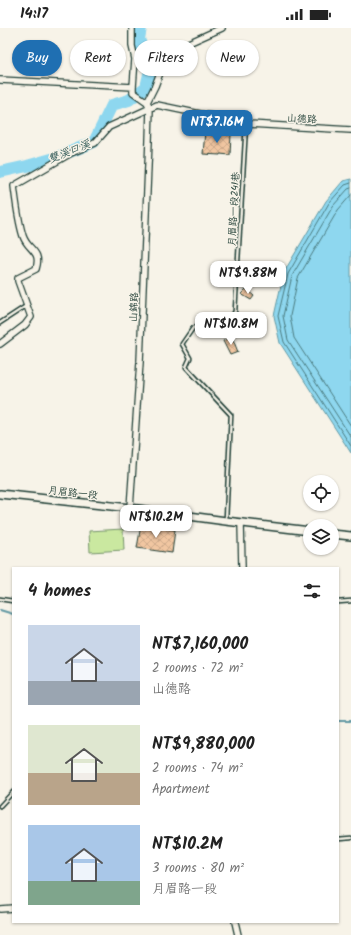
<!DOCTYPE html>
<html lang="en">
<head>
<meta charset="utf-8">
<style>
	body { margin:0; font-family:Kalam,"LXGW WenKai TC",sans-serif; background:#f6f6f6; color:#222; height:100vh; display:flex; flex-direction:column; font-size:15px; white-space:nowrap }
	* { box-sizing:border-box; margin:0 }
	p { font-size:13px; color:#767676 }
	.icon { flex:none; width:22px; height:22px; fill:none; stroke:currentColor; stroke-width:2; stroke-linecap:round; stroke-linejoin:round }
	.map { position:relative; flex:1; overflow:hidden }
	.panel { position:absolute; left:12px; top:539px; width:327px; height:356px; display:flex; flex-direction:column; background:#fff; border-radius:0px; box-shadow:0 1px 3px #0004 }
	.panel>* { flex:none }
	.guide { position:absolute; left:12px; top:12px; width:327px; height:36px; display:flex; gap:8px }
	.tools { position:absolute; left:303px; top:447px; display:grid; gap:8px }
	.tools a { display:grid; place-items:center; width:36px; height:36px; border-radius:50%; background:#fff; box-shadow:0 1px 3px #0004; font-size:20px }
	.price { position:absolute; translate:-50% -34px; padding:0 9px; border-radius:8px; background:#fff; color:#222; font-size:13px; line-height:26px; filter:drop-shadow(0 1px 2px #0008) }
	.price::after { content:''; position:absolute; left:50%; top:24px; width:12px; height:9px; margin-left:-6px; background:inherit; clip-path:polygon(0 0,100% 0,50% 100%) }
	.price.on { background:#1f6fb2; color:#fff }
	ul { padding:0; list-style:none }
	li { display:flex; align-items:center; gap:12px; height:100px; padding:0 16px }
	li span { display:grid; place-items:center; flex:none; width:112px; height:80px; border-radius:0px; color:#555 }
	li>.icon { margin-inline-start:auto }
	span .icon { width:48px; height:48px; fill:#fffc; stroke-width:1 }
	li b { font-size:17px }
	h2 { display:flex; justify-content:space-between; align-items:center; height:48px; padding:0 16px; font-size:17px }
	.pill { padding:0 14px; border-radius:18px; background:#fff; box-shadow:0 1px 3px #0004; font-size:14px; line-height:36px }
	.pill.on { background:#1f6fb2; color:#fff }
	.status { display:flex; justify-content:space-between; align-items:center; height:28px; padding:0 20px; background:#fff; direction:ltr }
	.status svg { height:11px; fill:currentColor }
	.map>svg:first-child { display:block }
</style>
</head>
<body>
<div class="status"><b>14:17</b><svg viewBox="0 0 49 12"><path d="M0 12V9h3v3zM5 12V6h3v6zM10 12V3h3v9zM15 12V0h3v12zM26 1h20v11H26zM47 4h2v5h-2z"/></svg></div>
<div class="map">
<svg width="351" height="907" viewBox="0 0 351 907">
	<defs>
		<pattern id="building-cross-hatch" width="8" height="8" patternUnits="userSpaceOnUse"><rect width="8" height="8" fill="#f1c6a1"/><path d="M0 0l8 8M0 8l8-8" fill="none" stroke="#ceab8b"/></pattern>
	</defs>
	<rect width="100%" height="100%" fill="#f7f3e8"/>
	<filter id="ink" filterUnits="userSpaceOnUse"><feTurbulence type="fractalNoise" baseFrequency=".025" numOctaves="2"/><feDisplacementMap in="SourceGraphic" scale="8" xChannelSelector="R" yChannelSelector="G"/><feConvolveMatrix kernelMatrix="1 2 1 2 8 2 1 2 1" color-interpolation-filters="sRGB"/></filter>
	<g filter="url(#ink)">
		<!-- pitch -->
		<path fill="#cae8a0" stroke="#74926a" d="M123 501 124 522 90 524 89 503Z"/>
		<!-- water -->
		<path fill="#8ed7ef" stroke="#6299a4" d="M351 151V425L280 315 274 288 284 244 326 173 343 153Z"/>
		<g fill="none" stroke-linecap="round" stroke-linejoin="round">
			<!-- shore -->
			<path stroke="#4b7b7f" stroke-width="1" d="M351 155 345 157 329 175 288 246 278 288 284 314 351 418
				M351 160 348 161 333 178 292 248 283 288 288 312 351 409
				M351 167 338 182 298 250 290 288 294 310 351 398"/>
			<!-- stream -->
			<path stroke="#6299a4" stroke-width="2" d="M0 582 13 586
				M338 693H351"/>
			<!-- river -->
			<path stroke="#8ed7ef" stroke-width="12" d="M0 144 27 138 55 130 94 114 112 77 129 72 146 59 150 42 139 11 141 0"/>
		</g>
		<!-- building -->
		<path fill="url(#building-cross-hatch)" stroke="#1f3d34" d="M205 103 231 106 230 127 220 126V127L203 126Z
			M246 261 254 268 251 272 241 266Z
			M232 309 238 324 230 327 223 313Z
			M141 497 175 502 172 525 137 520Z"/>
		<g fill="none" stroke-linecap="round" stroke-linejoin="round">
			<defs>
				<path id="service" d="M0 295 26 278
					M226 491 231 387 186 339 190 330 182 316 193 300 202 297 223 303 230 294 235 283 246 96
					M0 571 13 573
					M338 574 351 573
					M0 778 13 764
					M338 811 351 810"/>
				<path id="minor" d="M0 52 133 59
					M147 74 155 58 167 26 184 17 222 0
					M0 316 25 297 31 289 18 253V250L36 241C42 222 28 223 23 208 18 192 16 174 14 158L71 125 95 115 109 99 157 77 205 87 228 90 247 96 351 102
					M130 480 140 334 149 113 150 80 147 74 133 64V59L135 31 132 18V0
					M241 495 242 540
					M0 881 13 880
					M235 894 238 907"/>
				<path id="tertiary" d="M0 466 130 480 226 493 310 503
					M332 506 351 508"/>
			</defs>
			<!-- service casing -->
			<use href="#service" stroke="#1f3d34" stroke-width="5.5"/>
			<!-- minor casing -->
			<use href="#minor" stroke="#1f3d34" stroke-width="8"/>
			<!-- tertiary casing -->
			<use href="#tertiary" stroke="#1f3d34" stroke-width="10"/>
			<!-- service -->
			<use href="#service" stroke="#f7f3e8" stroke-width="2.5"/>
			<!-- minor -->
			<use href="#minor" stroke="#f7f3e8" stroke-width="5.5"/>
			<!-- tertiary -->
			<use href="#tertiary" stroke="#f7f3e8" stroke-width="7"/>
		</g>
	</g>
	<g text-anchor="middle" stroke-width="3" stroke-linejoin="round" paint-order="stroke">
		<!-- street labels -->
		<g font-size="10" fill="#1f3d34" stroke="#f7f3e8">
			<text transform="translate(302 90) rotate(3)" y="4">山德路</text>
			<text transform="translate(233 181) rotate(-87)" y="4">月眉路一段241巷</text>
			<text transform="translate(133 279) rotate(-88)" y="4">山錦路</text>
			<text transform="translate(73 464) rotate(6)" y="4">月眉路一段</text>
		</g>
		<!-- water labels -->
		<g font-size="11" font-style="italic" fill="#355c59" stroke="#f7f3e8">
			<text transform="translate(69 123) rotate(-22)" y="4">雙溪口溪</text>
		</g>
	</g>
</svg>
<div class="tools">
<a><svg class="icon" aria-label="locate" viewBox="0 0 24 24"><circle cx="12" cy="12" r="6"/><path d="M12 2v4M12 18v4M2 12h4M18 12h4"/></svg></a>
<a><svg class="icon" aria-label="layers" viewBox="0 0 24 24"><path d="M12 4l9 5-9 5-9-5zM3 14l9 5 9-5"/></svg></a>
</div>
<b class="price on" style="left:217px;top:116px">NT$7.16M</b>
<b class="price" style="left:248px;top:267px">NT$9.88M</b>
<b class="price" style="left:231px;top:318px">NT$10.8M</b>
<b class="price" style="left:156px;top:511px">NT$10.2M</b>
<div class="guide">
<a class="pill on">Buy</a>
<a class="pill">Rent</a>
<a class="pill">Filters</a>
<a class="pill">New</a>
</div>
<section class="panel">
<h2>4 homes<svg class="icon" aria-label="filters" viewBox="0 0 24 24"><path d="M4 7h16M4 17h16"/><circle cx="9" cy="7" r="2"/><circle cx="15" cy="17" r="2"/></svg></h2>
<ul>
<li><span style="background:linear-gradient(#c9d6e8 70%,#9aa5b1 0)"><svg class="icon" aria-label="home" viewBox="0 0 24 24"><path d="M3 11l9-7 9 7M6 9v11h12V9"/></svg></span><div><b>NT$7,160,000</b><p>2 rooms · 72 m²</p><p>山德路</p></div></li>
<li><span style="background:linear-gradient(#dfe7d0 60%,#b9a48a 0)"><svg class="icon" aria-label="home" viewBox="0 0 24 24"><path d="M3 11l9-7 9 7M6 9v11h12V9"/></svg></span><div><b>NT$9,880,000</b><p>2 rooms · 74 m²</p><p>Apartment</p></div></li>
<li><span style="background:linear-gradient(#a9c7e8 70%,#7fa58c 0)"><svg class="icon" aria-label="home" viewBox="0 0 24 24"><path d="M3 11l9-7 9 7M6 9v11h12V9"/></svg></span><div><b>NT$10.2M</b><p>3 rooms · 80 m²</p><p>月眉路一段</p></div></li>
</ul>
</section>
</div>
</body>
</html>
